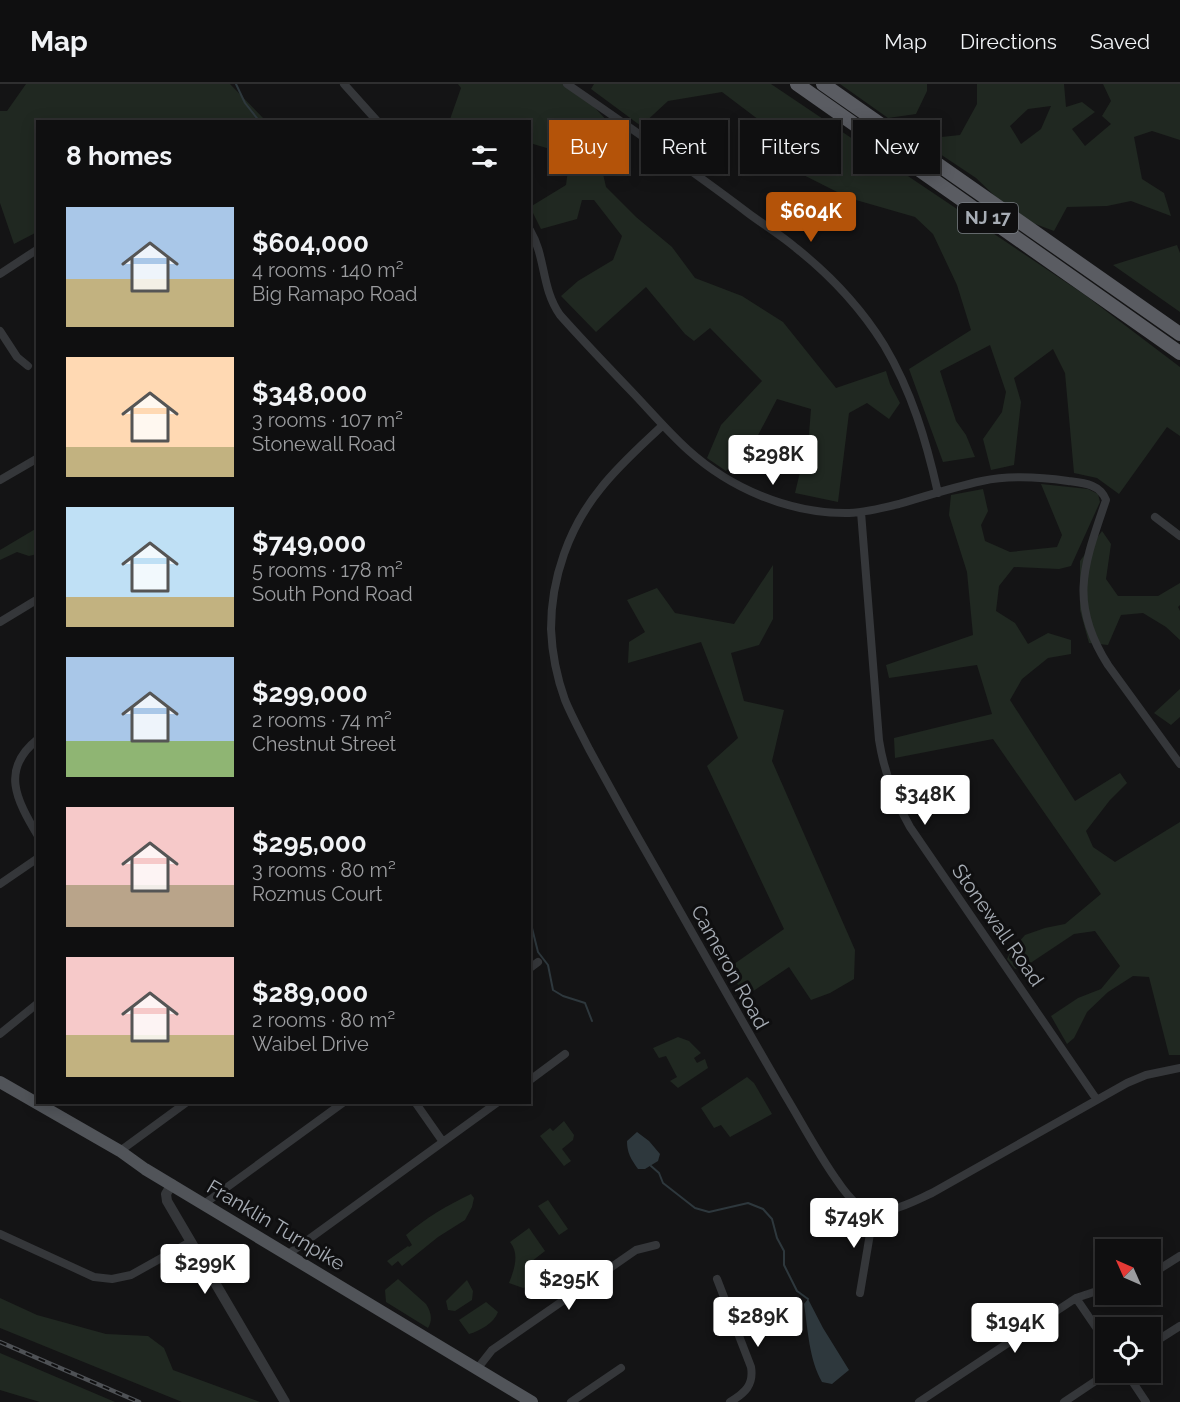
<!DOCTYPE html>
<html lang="en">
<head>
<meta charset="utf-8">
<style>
	body { margin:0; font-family:Raleway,sans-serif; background:#1d1d1e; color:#f1f3f6; height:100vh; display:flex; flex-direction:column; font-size:22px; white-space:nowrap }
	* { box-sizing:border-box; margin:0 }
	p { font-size:20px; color:#9b9c9f }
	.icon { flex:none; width:33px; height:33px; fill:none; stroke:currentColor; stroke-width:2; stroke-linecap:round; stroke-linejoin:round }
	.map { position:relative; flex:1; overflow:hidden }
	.sheet { position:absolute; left:36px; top:36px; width:495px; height:984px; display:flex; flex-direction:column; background:#0f0f10; border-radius:0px; box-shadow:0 3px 15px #0003,0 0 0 2px #2f2f30 }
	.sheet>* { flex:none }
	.guide { position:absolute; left:549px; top:36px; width:540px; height:54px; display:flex; gap:12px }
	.needle { width:39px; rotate:315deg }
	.controls { position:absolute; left:1095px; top:1155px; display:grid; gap:12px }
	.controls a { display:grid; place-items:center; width:66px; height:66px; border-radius:0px; background:#0f0f10; box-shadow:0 3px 15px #0003,0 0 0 2px #2f2f30; font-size:30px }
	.price { position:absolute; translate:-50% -51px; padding:0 14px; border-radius:6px; background:#fff; color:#222; font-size:20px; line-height:39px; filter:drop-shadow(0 2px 3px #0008) }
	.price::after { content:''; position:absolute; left:50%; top:36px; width:18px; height:14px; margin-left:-9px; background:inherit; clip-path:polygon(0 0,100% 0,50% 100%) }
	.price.on { background:#b45309; color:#fff }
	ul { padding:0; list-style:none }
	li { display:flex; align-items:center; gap:18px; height:150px; padding:0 30px }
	li span { display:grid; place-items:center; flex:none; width:168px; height:120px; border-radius:0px; color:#555 }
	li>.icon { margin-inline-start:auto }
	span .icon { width:72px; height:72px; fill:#fffc; stroke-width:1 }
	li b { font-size:26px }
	h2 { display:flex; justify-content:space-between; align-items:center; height:72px; padding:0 30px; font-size:26px }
	.tag { padding:0 21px; border-radius:0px; background:#0f0f10; box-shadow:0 3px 15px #0003,0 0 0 2px #2f2f30; font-size:21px; line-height:54px }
	.tag.on { background:#b45309; color:#fff }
	header { display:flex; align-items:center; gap:36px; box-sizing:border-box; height:84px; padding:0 30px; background:#0f0f10; border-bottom:2px solid #2f2f30 }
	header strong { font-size:28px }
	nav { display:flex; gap:33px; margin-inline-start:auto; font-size:21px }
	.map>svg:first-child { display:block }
</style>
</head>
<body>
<header>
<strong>Map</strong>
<nav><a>Map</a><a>Directions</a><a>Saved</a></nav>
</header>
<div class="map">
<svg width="1180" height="1318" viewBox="0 0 1180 1318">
	<rect width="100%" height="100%" fill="#141415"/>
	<!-- green -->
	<path fill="#202821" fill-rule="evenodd" d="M26 0H230L266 37 38 38 37 148 14 160 0 119V27H7Z
		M458 0H573L610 40 609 49 601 81 606 103 636 133 672 163 695 194 742 212 783 238 836 304 886 287 890 300 900 319 889 335 867 319 849 329 838 418 795 409 809 350 811 325 777 315 755 357 726 387 707 374 721 341 762 297 710 244 694 257 685 250 646 203 596 248 561 212 578 197 613 176 622 152 594 116H582L577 135 541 145 530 123 566 101 570 71 530 59V38H449L461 4Z
		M594 0H771L1085 211 1180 283V352L1167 343 1119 410 1097 394 1074 389 1065 289 1053 265 1014 294 1021 318 1014 381 991 386 983 355 1002 328 1006 308 990 261 940 287 956 337 966 351 975 373 943 378 909 285 971 246 957 201 933 150 915 133 849 114 754 66 759 36 722 8 668 17 641 42 591 5Z
		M840 0H927V7L916 30 888 34Z
		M977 0H1064L1066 23 1082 18 1095 28 1072 45 1085 62 1111 40 1102 32 1111 17 1103 0H1180V56L1152 47 1134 53 1142 95 1164 109 1171 132 1131 117 1107 122 1067 123 1054 147 1030 138 1000 117 976 94 928 62 932 54 960 51 977 20ZM1051 22 1041 45 1021 60 1010 42 1028 25Z
		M1177 161 1180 169V228L1113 181Z
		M1041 400 1088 405 1098 410 1100 418 1071 482 1059 485 1014 483 999 502 996 527 1015 539 1028 560 1048 549 1071 556V570L1048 574 1022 595 1010 616 1075 717 1120 689 1127 699 1110 716 1086 747 1093 763 1115 778 1180 738V971H1169L1149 893 1133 892 1108 908 1087 928 1074 954 1067 960 1051 932 1078 914 1101 905 1120 882 1095 847 1074 850 1029 880 1015 885 1007 875 1011 867 1025 851 1045 844 1065 840 1101 810 993 655 895 674 894 654 992 630 977 581 889 594 886 581 973 551 967 488 949 431 951 411 983 405 988 427 981 441 985 457 1010 468 1057 463 1062 451Z
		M37 444V470L29 472 17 468 0 476V466Z
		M1102 447 1111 460 1106 495 1118 512H1158L1180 499V521L1178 523 1180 527V556L1166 543 1143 529 1121 531 1108 561 1089 559 1080 526V477Z
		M773 481V535L759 561 731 569 744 617 784 626 772 677 855 866 854 895 830 909 811 916 789 883 746 912 727 885 784 845 707 682 738 654 701 558 628 579 629 558 645 548 627 516 657 504 675 529 734 540Z
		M1180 605V633L1171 641 1154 629Z
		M678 953 689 957 701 969 694 974 697 979 705 975 708 984 678 1004 670 997 677 993 666 972 659 974 653 964Z
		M747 993 754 999 772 1030 730 1053 721 1041 714 1044 701 1024Z
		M564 1037 574 1051 573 1056 562 1065 571 1077 564 1082 540 1052 550 1044 553 1047Z
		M471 1110 474 1114 472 1123 465 1136 438 1153 402 1182 398 1177 392 1182 387 1177 408 1162 409 1163 412 1161 406 1151C427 1133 446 1122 471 1110Z
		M548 1116 568 1145 559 1151 538 1122Z
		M529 1144 545 1167 527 1181 538 1199 523 1204 509 1199C514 1186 520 1170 510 1158Z
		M398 1195 426 1220C431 1228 433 1235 428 1244L386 1218 385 1206Z
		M467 1196 473 1207 472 1216 455 1227 448 1226 446 1217Z
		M0 1214 37 1231 106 1250 148 1252 164 1264 173 1286 260 1318H182L0 1244Z
		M486 1218 498 1228C494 1239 480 1247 469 1250L459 1236Z
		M0 1269 115 1318H40L0 1306Z"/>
	<!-- water -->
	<path fill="#2e383d" d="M637 1048 649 1057 660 1070 658 1077 645 1085H638C631 1075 627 1069 627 1057Z
		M808 1215 823 1244 849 1286 832 1300 822 1298C809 1275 808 1246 804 1220Z"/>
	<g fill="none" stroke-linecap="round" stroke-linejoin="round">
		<!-- stream -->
		<path stroke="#2e383d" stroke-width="2" d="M236 0 245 19 260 38
			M530 836 538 868 548 881 553 906 563 912 585 919 592 937
			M651 1082 659 1089 663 1099 695 1124 709 1128 748 1119 763 1125 772 1135 777 1154 784 1167V1181L797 1207 808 1215"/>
		<!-- minor -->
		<path stroke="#35373a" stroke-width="8" d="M344 0 378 38
			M567 0C628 42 689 84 748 129 764 141 781 151 796 164 830 191 861 224 884 261 912 308 926 356 938 409
			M530 146C546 173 541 204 560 231 584 258 609 284 634 310 652 329 669 349 688 366 730 404 788 429 845 429 864 429 881 424 899 420 926 412 954 403 982 397 1010 391 1040 393 1068 397 1084 399 1100 400 1106 416 1084 481 1068 518 1108 581L1180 680
			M0 190 38 165
			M0 247 17 273 28 282
			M663 341C642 361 619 381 601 404 569 443 551 494 551 545 552 569 557 594 565 616 572 633 581 649 589 665 607 698 625 731 644 764 691 846 737 929 785 1011 802 1039 817 1068 836 1095 842 1104 849 1114 858 1121 882 1136 910 1119 932 1109L1127 999 1146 991 1180 984
			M0 396 38 374
			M861 428 879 656C884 688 894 715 910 743L1097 1016
			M1155 433 1180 452
			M0 538 38 515
			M38 655C0 685 16 715 38 752
			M0 800 38 774
			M530 884 538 878
			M0 950 38 919
			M530 996 565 970
			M415 1018 443 1058
			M120 1067 187 1018
			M204 1120 344 1018
			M0 1150 94 1193 112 1195 131 1191 190 1158
			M287 1171 498 1018
			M1150 1191 1180 1172
			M717 1195 751 1283C754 1301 745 1309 730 1318
			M860 1209 874 1126
			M1076 1214 1106 1258
			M1150 1261 1180 1242
			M477 1285 492 1266 636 1166 656 1161
			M1126 1288 1146 1318
			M571 1318 621 1284
			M919 1318 1076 1214 1106 1204
			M1064 1318 1109 1288"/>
		<!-- tertiary -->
		<path stroke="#35373a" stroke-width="10" d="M172 1100 166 1110 167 1117 285 1318"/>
		<!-- primary -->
		<path stroke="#515459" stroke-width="12" d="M0 998 120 1067 145 1085 532 1318"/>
		<!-- trunk -->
		<path stroke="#5a5c62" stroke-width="14" d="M797 0 1180 269
			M823 0 1180 250"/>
		<defs>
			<path id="rail" d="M0 1258 139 1318"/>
		</defs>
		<!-- rail casing -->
		<use href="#rail" stroke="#4e5155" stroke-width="4.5"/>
		<!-- rail -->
		<use href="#rail" stroke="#0f0f10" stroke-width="2" stroke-dasharray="7" stroke-linecap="butt"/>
	</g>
	<g text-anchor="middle" stroke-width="6" stroke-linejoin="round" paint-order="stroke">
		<!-- shield labels -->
		<rect fill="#0f0f10" stroke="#797e84" stroke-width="1.5" x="958" y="119" width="60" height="30" rx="4.5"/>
		<g font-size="18" font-weight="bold" fill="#a7adb5">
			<text x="988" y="140">NJ 17</text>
		</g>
		<!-- street labels -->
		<g font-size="20" fill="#a7adb5" stroke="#0f0f10">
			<text transform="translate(998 841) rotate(55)" y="7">Stonewall Road</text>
			<text transform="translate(730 883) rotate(61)" y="7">Cameron Road</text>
			<text transform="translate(276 1141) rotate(31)" y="7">Franklin Turnpike</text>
		</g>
	</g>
</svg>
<div class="controls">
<a><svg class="needle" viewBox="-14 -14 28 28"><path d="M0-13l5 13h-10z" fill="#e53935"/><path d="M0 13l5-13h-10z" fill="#9b9c9f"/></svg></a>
<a><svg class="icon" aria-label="locate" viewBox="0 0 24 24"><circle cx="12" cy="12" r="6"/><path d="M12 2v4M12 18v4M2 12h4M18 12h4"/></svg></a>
</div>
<b class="price on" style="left:811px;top:159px">$604K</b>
<b class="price" style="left:773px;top:402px">$298K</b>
<b class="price" style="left:925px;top:742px">$348K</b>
<b class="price" style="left:854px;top:1165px">$749K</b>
<b class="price" style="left:205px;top:1211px">$299K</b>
<b class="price" style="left:569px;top:1227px">$295K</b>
<b class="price" style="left:758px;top:1264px">$289K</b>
<b class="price" style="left:1015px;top:1270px">$194K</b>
<div class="guide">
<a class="tag on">Buy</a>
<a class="tag">Rent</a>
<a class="tag">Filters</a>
<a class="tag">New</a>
</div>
<section class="sheet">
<h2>8 homes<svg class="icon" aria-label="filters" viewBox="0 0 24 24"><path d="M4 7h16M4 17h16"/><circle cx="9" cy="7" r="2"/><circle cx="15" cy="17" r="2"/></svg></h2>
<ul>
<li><span style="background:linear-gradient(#a9c7e8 60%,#c2b280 0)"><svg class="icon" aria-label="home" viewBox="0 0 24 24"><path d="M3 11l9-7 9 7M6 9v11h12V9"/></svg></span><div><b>$604,000</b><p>4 rooms · 140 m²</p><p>Big Ramapo Road</p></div></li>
<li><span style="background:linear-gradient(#ffd9b3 75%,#c2b280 0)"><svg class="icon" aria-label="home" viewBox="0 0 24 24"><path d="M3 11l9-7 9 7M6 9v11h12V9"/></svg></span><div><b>$348,000</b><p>3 rooms · 107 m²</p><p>Stonewall Road</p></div></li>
<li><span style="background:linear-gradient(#bfe0f5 75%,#c2b280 0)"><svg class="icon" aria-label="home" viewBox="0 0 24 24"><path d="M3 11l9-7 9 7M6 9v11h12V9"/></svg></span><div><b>$749,000</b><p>5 rooms · 178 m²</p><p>South Pond Road</p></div></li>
<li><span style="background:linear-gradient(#a9c7e8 70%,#8fb573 0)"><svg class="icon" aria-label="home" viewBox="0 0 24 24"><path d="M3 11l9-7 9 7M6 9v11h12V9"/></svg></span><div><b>$299,000</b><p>2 rooms · 74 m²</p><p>Chestnut Street</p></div></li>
<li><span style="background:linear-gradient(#f6c9c9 65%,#b9a48a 0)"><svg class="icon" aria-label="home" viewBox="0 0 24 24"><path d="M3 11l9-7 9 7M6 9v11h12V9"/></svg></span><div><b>$295,000</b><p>3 rooms · 80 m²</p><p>Rozmus Court</p></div></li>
<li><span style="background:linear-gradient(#f6c9c9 65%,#c2b280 0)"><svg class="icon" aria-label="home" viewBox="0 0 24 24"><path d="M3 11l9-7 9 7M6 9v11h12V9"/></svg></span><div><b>$289,000</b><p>2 rooms · 80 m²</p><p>Waibel Drive</p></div></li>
</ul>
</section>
</div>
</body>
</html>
